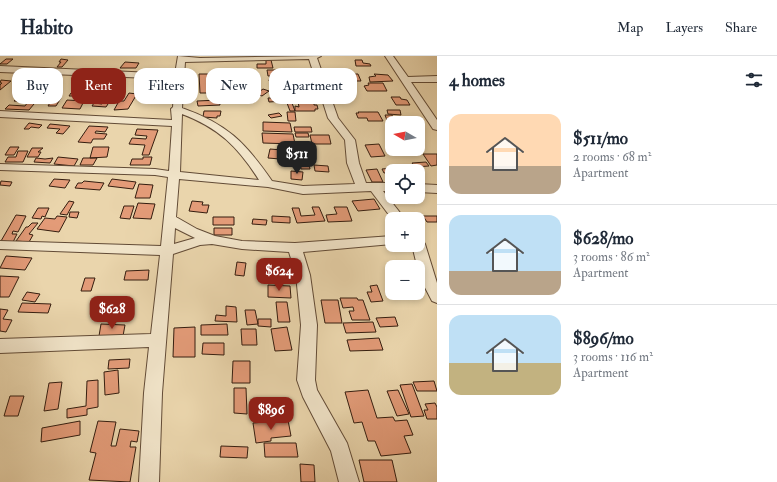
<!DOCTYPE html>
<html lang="en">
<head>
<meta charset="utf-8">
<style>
	body { margin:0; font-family:"IM FELL Double Pica",serif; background:#f6f6f7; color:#1f2937; height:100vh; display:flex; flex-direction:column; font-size:15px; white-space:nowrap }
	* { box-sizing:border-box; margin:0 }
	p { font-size:13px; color:#747a83 }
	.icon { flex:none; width:22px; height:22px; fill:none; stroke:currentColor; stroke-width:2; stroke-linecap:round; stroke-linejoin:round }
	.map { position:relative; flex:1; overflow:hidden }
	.details { display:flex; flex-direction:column; background:#fff; width:340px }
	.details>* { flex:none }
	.banner { position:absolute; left:12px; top:12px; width:365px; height:36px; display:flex; gap:8px }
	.needle { width:26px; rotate:279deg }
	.buttons { position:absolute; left:385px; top:60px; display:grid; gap:8px }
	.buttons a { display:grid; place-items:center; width:40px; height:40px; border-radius:8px; background:#fff; box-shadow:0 2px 6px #0003; font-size:20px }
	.price { position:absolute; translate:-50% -34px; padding:0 9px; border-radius:8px; background:#8f2418; color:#fff; font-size:13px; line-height:26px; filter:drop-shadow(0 1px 2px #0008) }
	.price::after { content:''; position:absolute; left:50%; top:24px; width:12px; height:9px; margin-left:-6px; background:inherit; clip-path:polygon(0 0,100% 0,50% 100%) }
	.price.selected { background:#222; color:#fff }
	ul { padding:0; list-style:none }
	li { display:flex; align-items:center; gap:12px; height:100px; padding:0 12px }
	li+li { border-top:1px solid #e0e1e3 }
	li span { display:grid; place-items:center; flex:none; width:112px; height:80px; border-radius:12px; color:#555 }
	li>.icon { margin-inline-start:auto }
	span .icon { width:48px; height:48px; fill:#fffc; stroke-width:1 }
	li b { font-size:17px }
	h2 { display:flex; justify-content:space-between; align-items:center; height:48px; padding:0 12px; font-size:17px }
	.pill { padding:0 14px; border-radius:12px; background:#fff; box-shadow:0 2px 6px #0003; font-size:14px; line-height:36px }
	.pill.selected { background:#8f2418; color:#fff }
	header { display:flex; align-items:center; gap:24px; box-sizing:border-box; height:56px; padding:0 20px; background:#fff; border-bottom:1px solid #e0e1e3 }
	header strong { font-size:19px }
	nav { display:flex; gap:22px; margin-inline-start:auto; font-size:14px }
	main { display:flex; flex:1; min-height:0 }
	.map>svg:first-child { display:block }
</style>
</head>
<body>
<header>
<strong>Habito</strong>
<nav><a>Map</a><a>Layers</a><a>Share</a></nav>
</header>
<main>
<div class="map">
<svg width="437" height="426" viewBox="0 0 437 426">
	<rect width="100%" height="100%" fill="#ead5ac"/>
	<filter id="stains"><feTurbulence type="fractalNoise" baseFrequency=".005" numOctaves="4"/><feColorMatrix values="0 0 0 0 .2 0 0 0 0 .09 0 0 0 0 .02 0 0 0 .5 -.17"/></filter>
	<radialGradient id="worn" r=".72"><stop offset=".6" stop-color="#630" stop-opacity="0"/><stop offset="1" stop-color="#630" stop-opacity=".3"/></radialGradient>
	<!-- building -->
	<path fill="#e39b78" stroke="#341d0f" d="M6 3H13L7 8H0Z
		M61 3 68 4 62 11H57L61 6H59Z
		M266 4H271L273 12H257V8H266Z
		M355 4H362L363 7 370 8 371 10H356Z
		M125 6 139 7 136 12H120Z
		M267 14H277L278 20H268Z
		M199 18H218L221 37H200Z
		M348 18H358L361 25H355L354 21H349Z
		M374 18 388 19 393 25 370 26 369 21 376 20Z
		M330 20H339L342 26H332Z
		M19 21H33L27 29H21L24 25 16 24Z
		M38 21 52 22 47 28 33 26Z
		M270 21H284L283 27H271L269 25Z
		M292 22H306L307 28H293Z
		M1 24 11 25 0 34V29L2 27H0Z
		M368 27H383L387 35H367L364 30 369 29Z
		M150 28 163 29 161 33 147 32Z
		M293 29H306L307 37 294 36Z
		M78 33 92 34 88 40H69L71 37H76Z
		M263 33 269 35 262 40 256 38Z
		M340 34H348L353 42 345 43Z
		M129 37 137 38 128 53 114 54 119 45H124Z
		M304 37 305 40H313L314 43H307V45H288L287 43H295L294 38Z
		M274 38H282L284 45 269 46 268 42H275Z
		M97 40 112 42 106 51 92 50 94 47 102 48 103 47 93 46Z
		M18 41 39 42 29 54 5 53 9 49 25 50 28 46 14 45Z
		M391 41H400L401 43 407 44 410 49H396Z
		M53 42H61L56 50H48Z
		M67 44 84 45 80 53 62 52Z
		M219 44 220 49 198 50 197 45Z
		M298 46H314V49H317L318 53H315V55H295V50L299 51Z
		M287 47H292L295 55H290Z
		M387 54H400L401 59 388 58Z
		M204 55H221L220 60H217V62L203 61Z
		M287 56H295L296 65H288Z
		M358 56H378L383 65H368L367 62H358L356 57H359Z
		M279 57 282 60 271 62 268 59Z
		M385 59H392L395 67H388Z
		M263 66 290 67 292 76 263 75Z
		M29 67 42 69 39 72 31 71 29 73H24Z
		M50 68 70 70 63 78 56 77 60 73 47 72Z
		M89 70 108 71 105 76 96 75 95 77 107 78 104 83H93L91 87 78 86Z
		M294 71H311L312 76H295Z
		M137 73 158 74 149 99H142L145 89 129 88 132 82 146 83 147 80 135 79Z
		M262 77 293 78 295 88 263 87Z
		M295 77H308L309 81H296Z
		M310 79H329L331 88H312Z
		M296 87H304L307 99H298Z
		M379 88 385 100 371 101 365 89Z
		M10 91H19L14 99H5Z
		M93 91H109L107 101 90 102Z
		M32 92H43L38 96H41L38 101H27Z
		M270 93 294 95 292 104 268 102Z
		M18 95H28L23 106H5L8 101H16Z
		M423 98H437V109L431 110Z
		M299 100H307L310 113H301Z
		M58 101 78 103 74 110 54 108Z
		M143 101H152L150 109H130L132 103H143Z
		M36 102 45 103 53 102 50 107 34 106Z
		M83 102H97L93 109H80Z
		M426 106 429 110 415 111 412 107Z
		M314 109 328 110 329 116 315 115Z
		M403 111 405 115 384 117 382 113Z
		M377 113 383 126H372L366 114Z
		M291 115 303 116 302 124 291 123Z
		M54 123 70 124 65 132 49 130Z
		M112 123 136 126 133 133 108 130Z
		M1 125 12 126 10 130 0 129Z
		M84 125 104 127 100 134 75 132 78 127H82Z
		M139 128 153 129 150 142H135Z
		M374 143 380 153 358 155 352 145Z
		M69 145 74 146 67 159 60 158Z
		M192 145 203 146 202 149H209L207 157 189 155Z
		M138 147 155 148 151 163 133 162Z
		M124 150H134L130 163 120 162Z
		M312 151H319L325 165 297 167 292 152H299L301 160 315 159Z
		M334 151H347L352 165 328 166 326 159 337 158Z
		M38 152H49L45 161 42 160 41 163 32 162Z
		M70 156H79L77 162 69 161Z
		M16 159 26 160 18 176 13 175 12 178H17L13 186 1 185Z
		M57 160 67 161 59 176 37 173 45 162 55 163Z
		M272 160 290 161V167L272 166Z
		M423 160H437V166H427Z
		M213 161H234V169H213Z
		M253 163 267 164 266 169 252 168Z
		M32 167H38L29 178 33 179 29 186 16 185 26 171H28Z
		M214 172H232V179H214Z
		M6 200 32 202 25 214 0 212Z
		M237 206 246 207 244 220 235 219Z
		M149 214 148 224H124L126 215Z
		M0 220 19 221 9 241H0Z
		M85 222H95L91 235H81Z
		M268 229 290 230 291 242 268 241Z
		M377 229 383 245 371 246 367 236H372L370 230Z
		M27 236 40 238 35 246 22 244Z
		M397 237H417L418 239 399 241Z
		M340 242H357L358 244H363L370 264H352L349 255H354L353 251 343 252Z
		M321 244H338L342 267H325Z
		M276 246H287L290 266H278Z
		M22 247 51 248 48 257 18 256Z
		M226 250 236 251 237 266 215 265 216 259 226 260Z
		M0 253 8 254 3 263 12 264 6 276 0 275Z
		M245 254H255L258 268 247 269Z
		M395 261 398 270 380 271 376 262Z
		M258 263H271V271L258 270Z
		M373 266 376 276 346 277 343 267Z
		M101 268 125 269 123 280H99Z
		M227 268 228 279H201V269Z
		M195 271V301H173L174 272Z
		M287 271 292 294 275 295 271 273Z
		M241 273H256L257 289H242Z
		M379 282 383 294 350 295 347 284Z
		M203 287H224V299L202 298Z
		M130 303 129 312 108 313 109 304Z
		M233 305H250V327H232Z
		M118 314 119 337 105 339 104 316Z
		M98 324V351L87 353V359L67 362V353L86 350 87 325Z
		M434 325 437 335H417L413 326Z
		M62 326 58 353 44 355 49 327Z
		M412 328 424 360 411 361 400 329Z
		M234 332H246L247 358 234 357Z
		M368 334 377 362 393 361 395 365 407 364 413 379 404 380 411 397 381 400 375 385H368L362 366 354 367 345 336Z
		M398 334 409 358 397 360 387 335Z
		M10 340H24L18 360H4Z
		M435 347 437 351V363H427L424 354H428L425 348Z
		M288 364 291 380 271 382V385L256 387 253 367Z
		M80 365V379L41 386 42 372Z
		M98 365 116 366 111 390H116L120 373 139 375 137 386 131 385 130 391H136L130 426 89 424 96 397 90 396Z
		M264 387H296L298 401H265Z
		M221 390 248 391 247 402 220 401Z
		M359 404H392L397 426H364Z
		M300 408 314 409 315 426H301Z"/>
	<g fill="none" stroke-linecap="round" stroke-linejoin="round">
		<defs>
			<path id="minor" d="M178 0 200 2 321 0 317 2 338 62 355 84 359 107 366 127H392V135H383L405 163H392L371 135 303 138 268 131 179 123 176 161 197 173 215 180 242 185 295 187 392 180V188L303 196 310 219 317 269 315 324 317 334 347 387 359 426H339L331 395 303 341 297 324 301 269 296 219 289 196 242 193 212 188 200 189 173 198 162 337 159 426H139L144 337 149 291 0 297V283L151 278 160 199 0 193V185L161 190 168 121 155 119 0 114V108L155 113 169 115 172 70 0 61V55L172 64 171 53 173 51 175 23 0 16V10L175 18ZM309 3 328 62 345 84 347 107 355 128 303 130 272 125C245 86 227 68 182 52L185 6ZM182 58C219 72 238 91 259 124L180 116ZM175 172 195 182 174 188Z
				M385 0H393L408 21 437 20V26H411L437 64V74L433 73Z
				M418 128 437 129V137L418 136Z
				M418 184 423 185 425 188 437 227V247L432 245 420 222 412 189H418Z"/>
		</defs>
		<!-- minor casing -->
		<use href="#minor" stroke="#624b36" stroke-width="2"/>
		<!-- minor -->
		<use href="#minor" fill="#f1e4c9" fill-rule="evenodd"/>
	</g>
	<rect width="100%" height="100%" filter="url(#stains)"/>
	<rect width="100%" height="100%" fill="url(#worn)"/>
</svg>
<div class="buttons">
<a><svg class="needle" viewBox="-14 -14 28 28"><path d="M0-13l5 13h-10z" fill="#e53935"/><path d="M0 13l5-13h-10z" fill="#747a83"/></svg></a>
<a><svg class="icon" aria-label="locate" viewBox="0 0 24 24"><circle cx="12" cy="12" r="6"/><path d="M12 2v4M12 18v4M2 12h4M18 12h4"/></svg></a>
<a>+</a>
<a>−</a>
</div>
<b class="price selected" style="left:297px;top:119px">$511</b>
<b class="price" style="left:279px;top:236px">$624</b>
<b class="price" style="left:112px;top:274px">$628</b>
<b class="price" style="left:271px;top:375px">$896</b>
<div class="banner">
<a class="pill">Buy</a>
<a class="pill selected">Rent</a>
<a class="pill">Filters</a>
<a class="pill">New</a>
<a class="pill">Apartment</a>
</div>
</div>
<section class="details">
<h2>4 homes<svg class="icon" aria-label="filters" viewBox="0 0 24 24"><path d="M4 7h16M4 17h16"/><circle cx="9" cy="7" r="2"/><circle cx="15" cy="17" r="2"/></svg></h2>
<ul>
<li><span style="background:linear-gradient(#ffd9b3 65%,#b9a48a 0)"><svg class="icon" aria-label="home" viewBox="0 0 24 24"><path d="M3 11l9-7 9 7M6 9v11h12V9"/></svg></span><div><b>$511/mo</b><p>2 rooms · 68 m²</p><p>Apartment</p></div></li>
<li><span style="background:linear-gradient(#bfe0f5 70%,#b9a48a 0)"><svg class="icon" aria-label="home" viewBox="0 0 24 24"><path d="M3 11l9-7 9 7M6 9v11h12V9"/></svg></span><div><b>$628/mo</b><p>3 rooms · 86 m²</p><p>Apartment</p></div></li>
<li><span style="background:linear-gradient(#bfe0f5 60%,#c2b280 0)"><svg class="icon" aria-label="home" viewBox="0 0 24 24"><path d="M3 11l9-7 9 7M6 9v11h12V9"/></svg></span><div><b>$896/mo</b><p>3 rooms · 116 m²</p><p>Apartment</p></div></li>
</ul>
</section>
</main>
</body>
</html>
